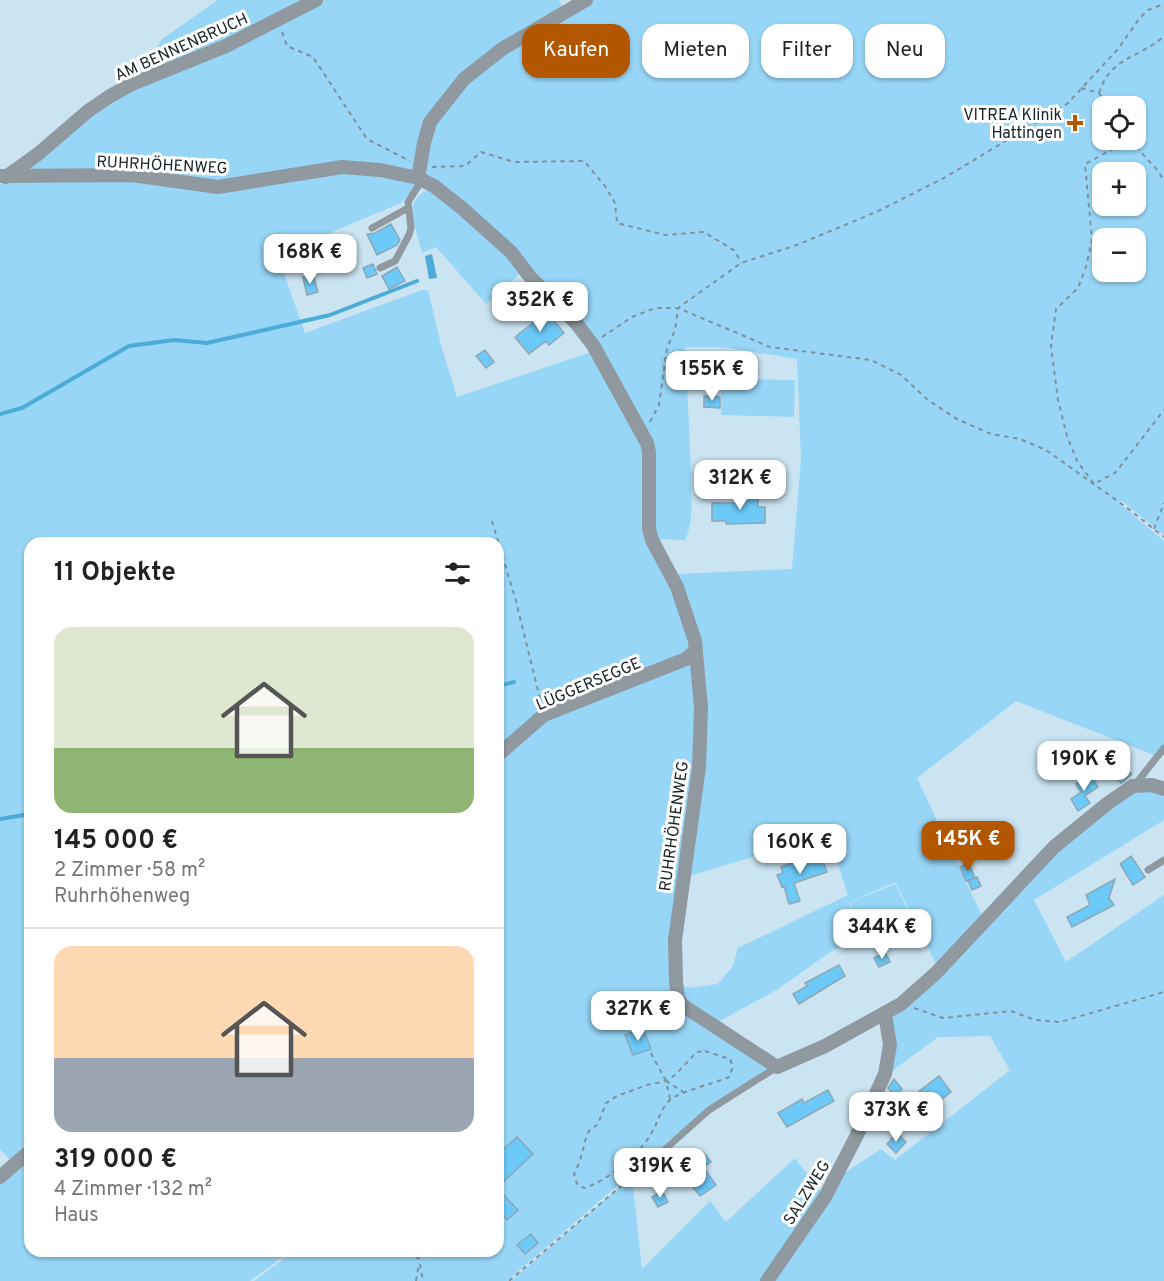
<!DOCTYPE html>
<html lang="de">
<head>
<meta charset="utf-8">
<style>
	body { margin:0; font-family:Overpass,sans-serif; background:#f2f2f2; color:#222; height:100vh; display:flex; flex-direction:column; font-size:22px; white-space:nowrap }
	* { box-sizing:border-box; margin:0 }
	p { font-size:20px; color:#767676 }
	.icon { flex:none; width:33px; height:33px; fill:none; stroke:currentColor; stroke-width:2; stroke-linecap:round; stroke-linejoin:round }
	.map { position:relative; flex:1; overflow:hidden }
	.drawer { position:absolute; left:24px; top:537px; width:480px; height:720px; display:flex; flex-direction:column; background:#fff; border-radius:18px; box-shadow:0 2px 4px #0004 }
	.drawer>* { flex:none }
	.banner { position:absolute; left:522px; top:24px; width:552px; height:54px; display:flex; gap:12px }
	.tools { position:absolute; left:1092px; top:96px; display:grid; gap:12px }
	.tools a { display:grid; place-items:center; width:54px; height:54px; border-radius:12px; background:#fff; box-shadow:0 2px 4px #0004; font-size:30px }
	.price { position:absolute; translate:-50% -51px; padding:0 14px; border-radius:12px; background:#fff; color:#222; font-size:20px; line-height:39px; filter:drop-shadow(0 2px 3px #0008) }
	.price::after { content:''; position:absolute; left:50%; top:36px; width:18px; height:14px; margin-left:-9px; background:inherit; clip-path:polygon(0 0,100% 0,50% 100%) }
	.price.on { background:#b35600; color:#fff }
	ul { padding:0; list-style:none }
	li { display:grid; align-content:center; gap:12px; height:318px; padding:0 30px }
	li+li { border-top:2px solid #e0e0e0 }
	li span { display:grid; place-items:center; height:186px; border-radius:18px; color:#555 }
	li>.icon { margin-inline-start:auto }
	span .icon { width:108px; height:108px; fill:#fffc; stroke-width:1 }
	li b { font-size:26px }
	h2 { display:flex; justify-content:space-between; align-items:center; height:72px; padding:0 30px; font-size:26px }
	.tag { padding:0 21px; border-radius:18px; background:#fff; box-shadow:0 2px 4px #0004; font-size:21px; line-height:54px }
	.tag.on { background:#b35600; color:#fff }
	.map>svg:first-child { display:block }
</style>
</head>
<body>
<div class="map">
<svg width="1164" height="1281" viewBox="0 0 1164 1281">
	<rect width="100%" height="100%" fill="#cae4f2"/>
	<!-- green -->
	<path fill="#97d6f7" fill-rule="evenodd" d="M218 0H559L563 8 577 0H1164V535L1122 501 1119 503 1164 541V751L1159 757 1016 701 917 778 983 918 938 968 895 882 849 903 860 937 830 952 778 989 716 1023 682 1003 678 985 690 988 718 984 733 966 738 948 848 895 828 834 686 877 702 768 703 709 700 650 677 574 792 569 801 459 797 359 723 347H685C687 391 690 435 691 479 691 499 694 522 685 540L657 539 653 531 652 514 651 451 594 343 577 322 542 287 512 251 434 185 419 176 405 173 342 165 218 183 183 178 181 184 219 190 342 168 379 172 421 180 401 203 299 246 276 251 305 333 422 290H428L441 345 457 397 594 351 647 452V532L655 553 667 569 675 586 693 645 698 708 697 768 672 945 673 986 680 1006 763 1060 771 1068 707 1108 507 1281H254L294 1251H498V543H30V1149L14 1164 0 1149V185L89 112 131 87 142 82 140 77 162 39ZM1102 106H1136V140H1102ZM1102 172H1136V206H1102ZM1102 238H1136V272H1102Z
		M434 189 488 235 522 272 486 304 436 247 422 253C417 230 399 195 434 189Z
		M722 379 795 380 794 417 721 415Z
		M1144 777 1164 787V820L1034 900 1066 962 1164 895V1281H769L840 1176 881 1149 895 1160 1010 1070 990 1036 938 1037 888 1074 887 1014 1015 890Z
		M895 884 909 913 861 936 850 903Z
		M30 1152V1251H291L250 1281H0V1180Z
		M795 1158 824 1196 764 1281H511L632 1177 642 1269 710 1201 726 1222Z"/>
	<!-- water -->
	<path fill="#4cabd8" d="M432 254 437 278 429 279 425 256Z"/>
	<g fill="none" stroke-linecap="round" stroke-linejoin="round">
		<!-- stream -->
		<path stroke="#4cabd8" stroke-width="4" d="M0 414 22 408 129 346 174 340 207 343 238 336 330 315 417 281
			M498 686 514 682
			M0 819 30 814"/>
	</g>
	<!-- building -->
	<path fill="#6cc9f8" stroke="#8ea7b4" stroke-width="1.5" d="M391 224 400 240 397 245 377 255 367 234 375 233Z
		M373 264 377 274 367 278 363 268Z
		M397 267 405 281 389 289 382 276Z
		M313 275 318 292 307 295 303 277Z
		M547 312 564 333 549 345 546 341 529 354 515 337Z
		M485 350 494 362 486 368 476 356Z
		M704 396 720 397V408L704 407Z
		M758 491V507H765V523L726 524V521H712V503H743V492Z
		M1125 768 1132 774 1121 783 1116 778Z
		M1091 775 1098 787 1085 796 1090 803 1078 811 1071 799 1081 792 1076 784Z
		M967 830 1007 839 1002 857 964 848Z
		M820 853 827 872 794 883 800 901 789 904 784 886 782 887 777 875 783 873 781 867Z
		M1131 856 1145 877 1133 885 1120 864Z
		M969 863 975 878 966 881 960 867Z
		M977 877 981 886 972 890 968 881Z
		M1115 879 1109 898 1114 905 1072 927 1067 917 1090 905 1086 895Z
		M888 924 898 942 887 948 877 930Z
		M885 952 890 962 879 967 874 958Z
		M839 965 845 976 799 1004 793 994 807 986 805 983Z
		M654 1004 658 1013 648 1018 644 1008Z
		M643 1028 651 1049 633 1055 625 1035Z
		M939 1076 951 1092 929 1109 917 1093Z
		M894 1079 902 1089 894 1096 888 1088Z
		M828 1090 834 1101 787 1127 778 1113 802 1099 804 1103Z
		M897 1133 906 1142 896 1153 887 1144Z
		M517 1137 533 1154 498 1187V1154Z
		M703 1152 711 1162 703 1167 716 1185 700 1196 689 1182 685 1185 676 1172Z
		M498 1189 518 1210 507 1220 498 1210Z
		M662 1191 668 1202 658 1207 652 1197Z
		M531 1234 538 1243 525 1254 517 1245Z"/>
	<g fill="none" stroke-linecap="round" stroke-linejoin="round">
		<!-- path -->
		<path stroke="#7e919c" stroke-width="2" stroke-dasharray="4.5 4.5" stroke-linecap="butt" d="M282 32 287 46 313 57 367 139 410 161
			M1081 88 1099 93 1108 106
			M1099 93C1111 56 1139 59 1164 36
			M1130 140 1085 164 1092 240 1086 267 1078 288 1056 309 1051 346 1058 400 1067 436 1077 461 1094 484 1116 472 1164 410
			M1130 140 1158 171 1164 181
			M432 167 465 166 481 152 514 162 584 161 605 186 615 203 617 223 665 235 704 232 735 251 741 263
			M602 337 632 317 655 308H678L770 347 871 360 901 375 928 400 957 419 991 434 1020 439 1046 450 1126 507 1164 537
			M650 422 659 405 667 348 675 330 678 308 741 263 797 245 876 212 944 178 1067 104 1118 49 1139 19 1148 10 1164 4
			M492 521 516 601 541 703
			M1154 529 1164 503
			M914 1008 943 1018 1011 1011 1035 1020 1060 1022 1164 992
			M705 1051 730 1059 733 1067 729 1077C716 1083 677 1092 669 1101 660 1110 658 1123 651 1134 639 1155 607 1181 584 1188L577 1184 574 1174 580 1161 586 1138 589 1131 598 1124 606 1103 617 1096 647 1085 666 1081 675 1075 697 1052Z
			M651 1053 666 1081
			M670 1099 666 1081 685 1093
			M409 1251 419 1259 423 1281
			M416 1281 419 1263
			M509 1281 646 1165"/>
		<!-- lane -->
		<path stroke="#8f999f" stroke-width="7" d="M372 228 408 208
			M380 268 395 261 409 235 411 228 408 202 422 180
			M1134 786 1164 748
			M1148 870 1164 860
			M653 1160 709 1110 777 1067"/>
		<!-- street -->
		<path stroke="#8f999f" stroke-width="14" d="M0 176 132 175 218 187 342 167 380 170 418 178 434 186 463 209 511 252 531 278 576 323 593 345 647 443 649 452V529L652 540 677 587 695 641 701 708 699 767 675 940 676 982 678 998 682 1005 777 1067 825 1046 901 1004 936 973 1054 847 1108 803 1133 786 1152 785 1164 789
			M6 177 38 154 88 111 110 96 132 84 226 46 316 0
			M418 178 424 143 430 122 464 79 502 49 586 0
			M498 755 544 715 686 659 696 650
			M0 1177 30 1151
			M767 1281 825 1197 856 1137 885 1074 890 1045 885 1014"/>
	</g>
	<!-- markers -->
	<path fill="#b35600" stroke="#fff" stroke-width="2" d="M1072 114h6v6h6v6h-6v6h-6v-6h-6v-6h6z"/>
	<g text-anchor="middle" stroke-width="6" stroke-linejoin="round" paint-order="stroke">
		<!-- street labels -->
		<g font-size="16" fill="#172126" stroke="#fff">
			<text transform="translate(181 46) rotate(-24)" y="6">AM BENNENBRUCH</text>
			<text transform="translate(162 164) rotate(3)" y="6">RUHRHÖHENWEG</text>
			<text transform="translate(588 683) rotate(-23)" y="6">LÜGGERSEGGE</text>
			<text transform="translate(673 826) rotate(-82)" y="6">RUHRHÖHENWEG</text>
			<text transform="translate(806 1192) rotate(-58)" y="6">SALZWEG</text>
		</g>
		<!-- poi labels -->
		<g font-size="16" fill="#172126" stroke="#fff" text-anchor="end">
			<text x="1062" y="120">VITREA Klinik<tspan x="1062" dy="18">Hattingen</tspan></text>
		</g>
	</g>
</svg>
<div class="tools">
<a><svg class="icon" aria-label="locate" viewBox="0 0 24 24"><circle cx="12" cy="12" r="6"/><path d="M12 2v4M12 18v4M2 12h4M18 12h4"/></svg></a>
<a>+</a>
<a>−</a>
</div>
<b class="price" style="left:310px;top:285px">168K €</b>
<b class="price" style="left:540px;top:333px">352K €</b>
<b class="price" style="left:712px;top:402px">155K €</b>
<b class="price" style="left:740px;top:511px">312K €</b>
<b class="price" style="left:1084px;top:792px">190K €</b>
<b class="price on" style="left:968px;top:872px">145K €</b>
<b class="price" style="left:800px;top:875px">160K €</b>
<b class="price" style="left:882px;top:960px">344K €</b>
<b class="price" style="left:638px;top:1042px">327K €</b>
<b class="price" style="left:896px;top:1143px">373K €</b>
<b class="price" style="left:660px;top:1199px">319K €</b>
<div class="banner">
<a class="tag on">Kaufen</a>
<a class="tag">Mieten</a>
<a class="tag">Filter</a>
<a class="tag">Neu</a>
</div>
<section class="drawer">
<h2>11 Objekte<svg class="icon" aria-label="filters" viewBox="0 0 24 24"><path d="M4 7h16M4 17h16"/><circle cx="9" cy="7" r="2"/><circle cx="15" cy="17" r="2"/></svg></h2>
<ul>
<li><span style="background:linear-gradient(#dfe7d0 65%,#8fb573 0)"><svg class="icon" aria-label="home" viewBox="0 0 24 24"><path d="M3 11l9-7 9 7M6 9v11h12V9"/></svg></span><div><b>145 000 €</b><p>2 Zimmer · 58 m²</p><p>Ruhrhöhenweg</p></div></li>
<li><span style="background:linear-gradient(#ffd9b3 60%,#9aa5b1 0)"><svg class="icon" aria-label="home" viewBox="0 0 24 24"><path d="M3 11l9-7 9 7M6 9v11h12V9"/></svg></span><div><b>319 000 €</b><p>4 Zimmer · 132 m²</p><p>Haus</p></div></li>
</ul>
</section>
</div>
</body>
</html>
